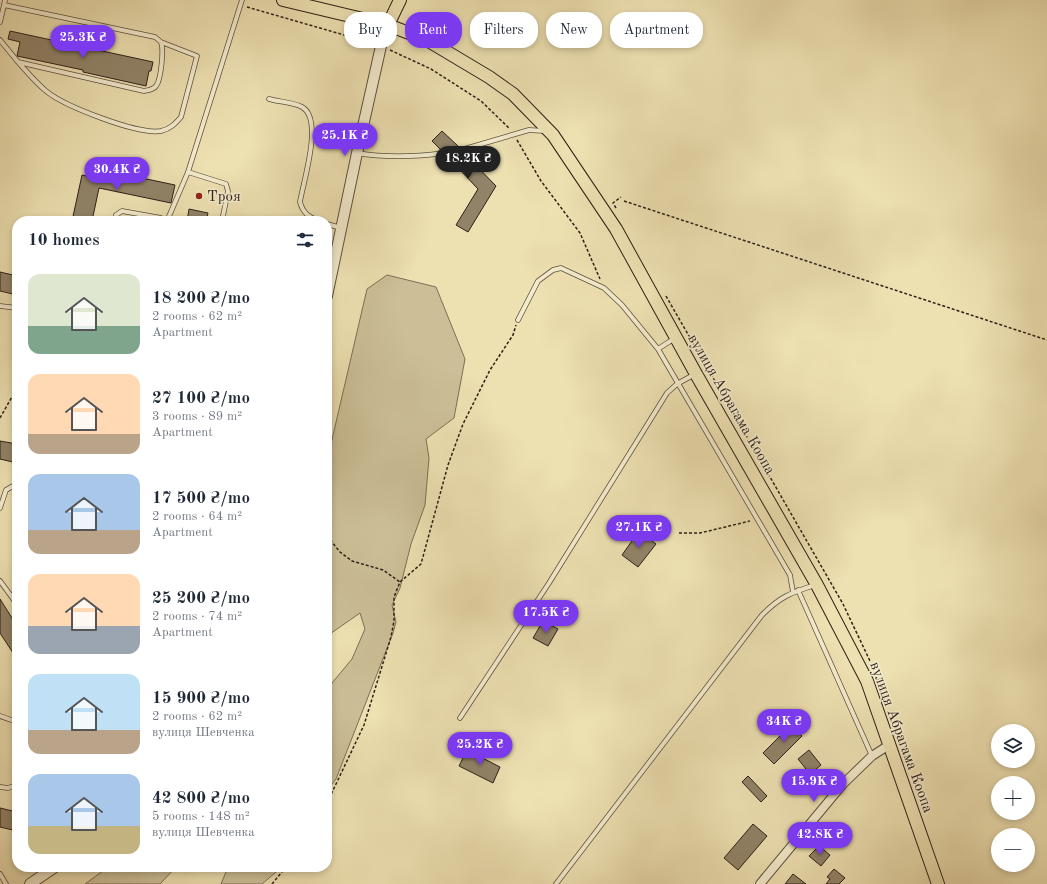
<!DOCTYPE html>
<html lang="en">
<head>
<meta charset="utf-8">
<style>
	body { margin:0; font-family:"Old Standard TT",serif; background:#f2f2f3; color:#1f2937; height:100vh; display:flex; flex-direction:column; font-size:15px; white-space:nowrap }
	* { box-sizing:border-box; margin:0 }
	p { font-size:13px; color:#747a83 }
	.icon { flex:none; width:22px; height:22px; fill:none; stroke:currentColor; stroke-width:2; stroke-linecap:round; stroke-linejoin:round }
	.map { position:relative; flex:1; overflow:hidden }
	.sheet { position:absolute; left:12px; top:216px; width:320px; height:656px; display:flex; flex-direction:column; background:#fff; border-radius:16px; box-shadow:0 2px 6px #0003 }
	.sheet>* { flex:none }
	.banner { position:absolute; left:344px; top:12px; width:380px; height:36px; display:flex; gap:8px }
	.tools { position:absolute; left:991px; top:724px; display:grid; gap:8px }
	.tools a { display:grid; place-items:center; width:44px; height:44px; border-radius:50%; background:#fff; box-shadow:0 2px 6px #0003; font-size:20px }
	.price { position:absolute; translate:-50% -34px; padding:0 9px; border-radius:14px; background:#7c3aed; color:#fff; font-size:13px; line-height:26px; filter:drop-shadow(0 1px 2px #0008) }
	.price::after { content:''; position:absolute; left:50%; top:24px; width:12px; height:9px; margin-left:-6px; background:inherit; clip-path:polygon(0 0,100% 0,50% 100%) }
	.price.active { background:#222; color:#fff }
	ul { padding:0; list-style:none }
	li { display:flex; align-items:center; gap:12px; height:100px; padding:0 16px }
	li span { display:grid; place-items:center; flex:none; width:112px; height:80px; border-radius:12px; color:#555 }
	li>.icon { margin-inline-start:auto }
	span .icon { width:48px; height:48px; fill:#fffc; stroke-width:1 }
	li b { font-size:17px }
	h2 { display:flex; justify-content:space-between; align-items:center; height:48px; padding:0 16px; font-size:17px }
	.pill { padding:0 14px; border-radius:16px; background:#fff; box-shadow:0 2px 6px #0003; font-size:14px; line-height:36px }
	.pill.active { background:#7c3aed; color:#fff }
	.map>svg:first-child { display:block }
</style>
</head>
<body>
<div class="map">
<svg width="1047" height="884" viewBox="0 0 1047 884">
	<rect width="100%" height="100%" fill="#ede0b1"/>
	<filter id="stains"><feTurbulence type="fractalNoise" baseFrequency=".005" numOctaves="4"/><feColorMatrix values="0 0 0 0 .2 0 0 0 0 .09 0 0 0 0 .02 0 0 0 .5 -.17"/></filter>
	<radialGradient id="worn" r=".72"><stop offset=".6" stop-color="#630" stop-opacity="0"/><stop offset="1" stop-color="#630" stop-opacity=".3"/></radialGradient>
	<!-- green -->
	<path fill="#ccbf97" stroke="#7c6f58" d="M387 275 436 287 465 359 454 418 426 439 429 458 425 505 411 544 400 588 392 605 396 622 393 633 336 779 327 791V689L352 659 365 629 360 613 327 636 328 547 327 461 367 289Z
		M108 867H176L160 884H85Z
		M228 867H282L262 884H221Z"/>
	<!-- building -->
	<path fill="#918368" stroke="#2d1f19" d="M10 31 153 62 151 71H149L146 86 83 72V70L17 56 20 42 8 39Z
		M442 131 459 147 458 152 464 153 496 186 468 232 456 225 478 189 446 155 447 151 441 150 432 141Z
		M104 170 175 185 171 203 99 188 92 221H72L82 175 101 179Z
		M189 209 208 213 206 221H187Z
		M0 272 17 276V295L0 291Z
		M0 441 17 444V463L0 459Z
		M639 531 656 544 638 567 622 555Z
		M0 599 17 626V659L0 633Z
		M543 621 558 629 548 646 533 638Z
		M796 720 802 726 797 731 802 736 774 764 763 753Z
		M467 750 500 767 493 783 459 766Z
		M809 750 821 765 810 774 798 759Z
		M812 773 821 782 813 790 804 781Z
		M748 776 767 796 761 802 742 782Z
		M0 808 17 812V831L0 827Z
		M753 824 767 836 738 870 724 858Z
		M819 846 830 855 821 866 809 856Z
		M834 869 845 878 839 884H826L830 879 827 877Z
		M793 874 806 884H785Z"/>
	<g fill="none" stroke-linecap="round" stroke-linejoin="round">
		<defs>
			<path id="service" d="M5 0 4 5 155 37 161 42 197 56 181 117C175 124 170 129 161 131 138 135 64 106 46 91 36 83 27 72 18 62
				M0 22 4 5
				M0 40 18 62 144 91C149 90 153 90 156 86 161 80 164 50 161 42
				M269 99C279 102 293 102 302 107 324 119 303 182 300 202 303 213 308 216 318 221
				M461 150 529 130 545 131
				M357 153C387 158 414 157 444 153
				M188 172 226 184 228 191 222 221
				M114 221 116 215 122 211 161 218 166 221
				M167 221 188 172 242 0
				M327 224 341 228
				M0 306 17 308
				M518 320 538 281 553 270 561 268 604 288 622 305 658 349 675 338
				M658 349 790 575 793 592
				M0 508 6 490 13 486 17 487
				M0 581 17 604
				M798 590 872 756
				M0 716 17 722
				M460 718 549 583 667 393 677 384 695 374
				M0 787 8 788 17 785
				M0 874 6 884
				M556 884 762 615C780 597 790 593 815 585"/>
			<path id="minor" d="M760 884 843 784 872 756 889 745"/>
			<path id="tertiary" d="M327 296 357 153 381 46 388 25
				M30 884 55 867"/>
			<path id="primary" d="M283 0 388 25 427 40 489 77 513 94 553 135 616 229 696 374 817 585 867 681 938 884
				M388 25 400 0"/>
		</defs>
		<!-- service casing -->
		<use href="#service" stroke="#5d4f3f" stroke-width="5.5"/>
		<!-- minor casing -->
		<use href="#minor" stroke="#5d4f3f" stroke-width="10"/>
		<!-- tertiary casing -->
		<use href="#tertiary" stroke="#5d4f3f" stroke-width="12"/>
		<!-- primary casing -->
		<use href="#primary" stroke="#2d1f19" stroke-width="14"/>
		<!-- path -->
		<path stroke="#2d1f19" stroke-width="1.5" stroke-dasharray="3 2" stroke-linecap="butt" d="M247 7 372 43
			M390 50 431 69 481 101 510 129
			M517 140 541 181 580 233 600 279
			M624 201 1047 340
			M616 208 613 203 621 197
			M666 296 843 604 870 661
			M0 418 17 388
			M679 533H700L750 521
			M327 536 340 552 352 561 383 570 400 582
			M13 714 17 711
			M327 803 364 725 391 637 394 621V597L400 582 421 564 448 465 463 424 490 370 513 335 516 325
			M272 884 286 867"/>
		<!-- service -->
		<use href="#service" stroke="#f3ebcc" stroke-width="4"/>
		<!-- minor -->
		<use href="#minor" stroke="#f3ebcc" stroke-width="8"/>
		<!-- tertiary -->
		<use href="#tertiary" stroke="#f3ebcc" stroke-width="10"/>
		<!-- primary -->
		<use href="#primary" stroke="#ede0b1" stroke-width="12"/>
	</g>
	<!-- markers -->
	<circle fill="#8f2418" stroke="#f3ebcc" stroke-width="1.5" cx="199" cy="196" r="4"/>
	<g text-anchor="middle" stroke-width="3" stroke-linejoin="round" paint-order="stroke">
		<!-- poi labels -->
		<g font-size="15" fill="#2d1f19" stroke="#f3ebcc" text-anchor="start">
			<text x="207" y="201">Троя</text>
		</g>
		<!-- street labels -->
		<g font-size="15" fill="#2d1f19" stroke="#f3ebcc">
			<text transform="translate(732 404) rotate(60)" y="5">вулиця Абрагама Коопа</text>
			<text transform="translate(902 737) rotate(70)" y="5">вулиця Абрагама Коопа</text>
		</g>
	</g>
	<rect width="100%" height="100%" filter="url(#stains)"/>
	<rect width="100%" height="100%" fill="url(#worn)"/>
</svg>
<div class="tools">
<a><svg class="icon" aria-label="layers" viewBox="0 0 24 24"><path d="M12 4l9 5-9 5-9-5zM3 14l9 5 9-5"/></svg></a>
<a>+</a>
<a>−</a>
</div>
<b class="price" style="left:83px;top:59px">25.3K ₴</b>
<b class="price" style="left:345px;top:157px">25.1K ₴</b>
<b class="price active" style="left:468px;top:180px">18.2K ₴</b>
<b class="price" style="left:117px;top:191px">30.4K ₴</b>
<b class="price" style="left:639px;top:549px">27.1K ₴</b>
<b class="price" style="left:546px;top:634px">17.5K ₴</b>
<b class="price" style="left:784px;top:743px">34K ₴</b>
<b class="price" style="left:480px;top:766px">25.2K ₴</b>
<b class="price" style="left:814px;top:803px">15.9K ₴</b>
<b class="price" style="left:820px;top:856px">42.8K ₴</b>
<div class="banner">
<a class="pill">Buy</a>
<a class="pill active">Rent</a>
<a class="pill">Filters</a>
<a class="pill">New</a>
<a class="pill">Apartment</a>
</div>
<section class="sheet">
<h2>10 homes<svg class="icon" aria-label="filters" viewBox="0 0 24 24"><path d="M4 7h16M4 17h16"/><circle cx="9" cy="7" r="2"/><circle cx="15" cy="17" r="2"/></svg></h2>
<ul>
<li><span style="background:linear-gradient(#dfe7d0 65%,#7fa58c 0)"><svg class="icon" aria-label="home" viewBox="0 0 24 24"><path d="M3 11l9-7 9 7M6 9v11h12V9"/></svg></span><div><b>18 200 ₴/mo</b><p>2 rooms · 62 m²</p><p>Apartment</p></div></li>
<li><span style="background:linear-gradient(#ffd9b3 75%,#b9a48a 0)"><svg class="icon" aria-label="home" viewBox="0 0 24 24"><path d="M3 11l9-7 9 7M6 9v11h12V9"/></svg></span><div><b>27 100 ₴/mo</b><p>3 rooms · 89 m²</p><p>Apartment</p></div></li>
<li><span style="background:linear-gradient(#a9c7e8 70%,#b9a48a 0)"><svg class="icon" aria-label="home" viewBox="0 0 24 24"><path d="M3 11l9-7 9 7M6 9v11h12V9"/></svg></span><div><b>17 500 ₴/mo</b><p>2 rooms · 64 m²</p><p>Apartment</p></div></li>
<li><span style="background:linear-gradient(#ffd9b3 65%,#9aa5b1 0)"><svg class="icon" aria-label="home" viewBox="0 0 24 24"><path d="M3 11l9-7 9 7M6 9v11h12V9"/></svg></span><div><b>25 200 ₴/mo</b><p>2 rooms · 74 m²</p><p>Apartment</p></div></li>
<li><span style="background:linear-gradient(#bfe0f5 70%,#b9a48a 0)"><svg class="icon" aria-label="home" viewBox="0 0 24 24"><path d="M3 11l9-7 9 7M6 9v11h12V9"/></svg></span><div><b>15 900 ₴/mo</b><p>2 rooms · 62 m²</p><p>вулиця Шевченка</p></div></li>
<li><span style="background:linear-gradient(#a9c7e8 65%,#c2b280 0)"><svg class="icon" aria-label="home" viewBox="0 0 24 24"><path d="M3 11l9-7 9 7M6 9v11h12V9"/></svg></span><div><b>42 800 ₴/mo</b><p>5 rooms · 148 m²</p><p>вулиця Шевченка</p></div></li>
</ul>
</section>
</div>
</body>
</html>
